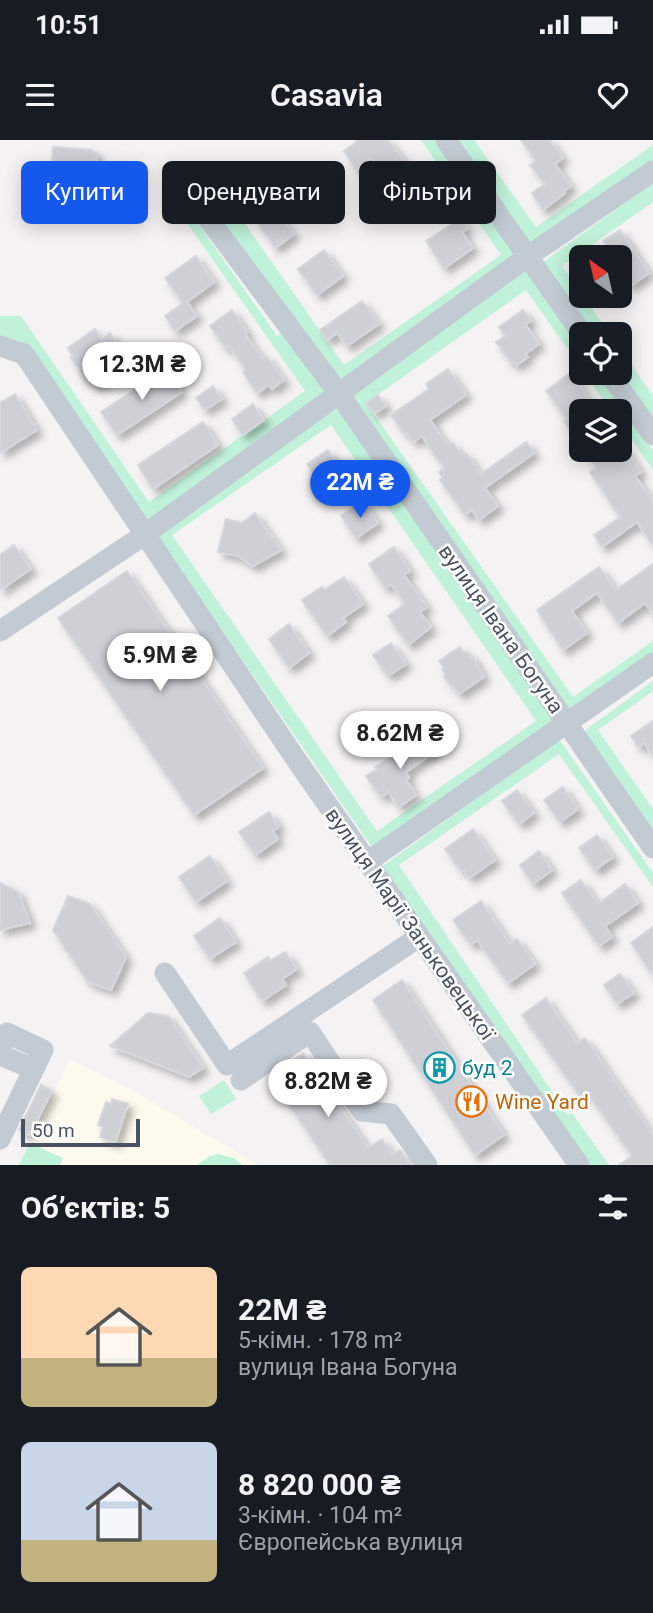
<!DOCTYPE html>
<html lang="uk">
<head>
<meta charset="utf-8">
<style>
	body { margin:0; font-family:Roboto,sans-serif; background:#20242c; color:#f1f3f6; height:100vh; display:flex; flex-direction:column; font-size:26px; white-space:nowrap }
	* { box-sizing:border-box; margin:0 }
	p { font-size:23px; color:#9ea1a6 }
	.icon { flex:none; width:38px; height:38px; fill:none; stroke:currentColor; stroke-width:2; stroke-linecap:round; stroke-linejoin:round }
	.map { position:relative; height:1025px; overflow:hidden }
	.panel { display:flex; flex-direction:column; background:#171b24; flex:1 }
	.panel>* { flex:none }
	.guide { position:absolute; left:21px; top:21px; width:612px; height:63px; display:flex; gap:14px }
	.needle { width:46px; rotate:326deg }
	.fabs { position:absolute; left:569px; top:105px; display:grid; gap:14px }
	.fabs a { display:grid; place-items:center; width:63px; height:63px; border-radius:10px; background:#171b24; box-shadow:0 4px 18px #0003; font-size:35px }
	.scale { position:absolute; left:21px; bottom:18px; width:119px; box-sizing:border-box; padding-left:7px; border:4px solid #495260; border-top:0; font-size:19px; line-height:24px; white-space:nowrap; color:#495260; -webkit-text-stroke:5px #fff; paint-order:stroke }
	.price { position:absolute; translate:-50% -60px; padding:0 16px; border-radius:24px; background:#fff; color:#222; font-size:23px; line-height:46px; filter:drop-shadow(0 2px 4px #0008) }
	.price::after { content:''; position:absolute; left:50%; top:42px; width:21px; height:16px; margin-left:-10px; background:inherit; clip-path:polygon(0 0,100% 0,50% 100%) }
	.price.selected { background:#1459eb; color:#fff }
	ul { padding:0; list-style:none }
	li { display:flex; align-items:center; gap:21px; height:175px; padding:0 21px }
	li span { display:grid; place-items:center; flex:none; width:196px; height:140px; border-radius:10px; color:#555 }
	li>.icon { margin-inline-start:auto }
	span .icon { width:84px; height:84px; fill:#fffc; stroke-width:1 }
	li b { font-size:30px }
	h2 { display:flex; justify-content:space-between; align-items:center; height:84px; padding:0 21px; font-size:30px }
	.pill { padding:0 24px; border-radius:10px; background:#171b24; box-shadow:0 4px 18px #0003; font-size:24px; line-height:63px }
	.pill.selected { background:#1459eb; color:#fff }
	.status { display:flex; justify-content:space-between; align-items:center; height:49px; padding:0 35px; background:#171b24; direction:ltr }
	.status svg { height:19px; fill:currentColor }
	header { display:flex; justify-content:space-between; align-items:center; height:91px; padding:0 21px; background:#171b24; font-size:32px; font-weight:600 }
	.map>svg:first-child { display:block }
</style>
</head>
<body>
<div class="status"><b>10:51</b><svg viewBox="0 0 49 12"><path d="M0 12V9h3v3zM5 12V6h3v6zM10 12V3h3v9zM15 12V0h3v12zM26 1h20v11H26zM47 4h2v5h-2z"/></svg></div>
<header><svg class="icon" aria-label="menu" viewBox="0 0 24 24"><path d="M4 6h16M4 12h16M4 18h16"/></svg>Casavia<svg class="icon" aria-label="heart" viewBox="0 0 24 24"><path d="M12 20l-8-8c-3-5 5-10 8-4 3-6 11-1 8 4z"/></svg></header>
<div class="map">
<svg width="653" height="1025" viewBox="0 0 653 1025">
	<defs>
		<filter id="shadow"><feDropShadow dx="5.5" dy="5.5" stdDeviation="3.5" flood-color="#0004"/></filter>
	</defs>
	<rect width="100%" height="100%" fill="#f4f2f2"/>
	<!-- commercial -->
	<path fill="#fdfaed" d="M70 920 135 952 258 1025H19Z"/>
	<!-- green -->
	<path fill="#c0f1d9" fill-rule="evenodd" d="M421 0H438L518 116 340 246 208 61 241 78 344 225 501 115Z
		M458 0H474L536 87 653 5V20L531 106Z
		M653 43V62L562 126 610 194H593L543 122Z
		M168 56 182 61 277 196 285 191 331 255 147 387 21 201 0 199V176H21L149 362 305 251Z
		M526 127 581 207V228L526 150 366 263 573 557 653 501V513L570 571 350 255Z
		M620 208 653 256V279L620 231Z
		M584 233H599L653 311V330L620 283V271H611Z
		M337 267 556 583 374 710 155 394ZM331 285 536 581 377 691 172 395Z
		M653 541V551L598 590 653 669V691L584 591Z
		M559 599 653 733V747L559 614 399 725 568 975 572 973 609 1025H590L383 726Z
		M224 940 236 959 211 974 199 956Z
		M30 1003 63 1018 60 1025H19Z
		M218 1014 234 1018 242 1025H197L210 1016Z"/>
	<!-- building -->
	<path fill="#ced0d6" stroke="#d6d7dd" stroke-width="2" filter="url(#shadow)" d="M359 0H388L410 29 390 44 371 18 356 29 344 11Z
		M521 0H550L563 18 555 24 571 46 564 51 565 53 543 70 532 53 545 44 530 25 536 21Z
		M53 7 92 10V12L97 13 96 30H91V33L52 31Z
		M271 67 294 94 275 108 255 78Z
		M460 79 467 89 462 92 473 108 444 128 426 101Z
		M620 90 649 133 630 146 620 131V117H590L607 106 603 101Z
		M324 110 343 136 317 155 298 129Z
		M196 116 214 142 187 162 197 176 175 191 165 176 183 163 165 138Z
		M362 161 379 184 347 206 337 193 327 200 320 190Z
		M232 170 247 192 245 194 262 218 266 216 284 240 272 249 269 245 257 253 243 232 246 230 228 205 225 208 210 186Z
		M523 170 531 181 525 184 539 204 525 214 528 217 517 225 515 222 512 224 496 202 505 196 499 187Z
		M95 189 102 199 110 193 122 211 114 216 121 227 95 246 89 238 87 240 71 218 73 216 68 208Z
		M167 229 182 252 117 295 101 272Z
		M448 229 466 255 430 280 448 306 453 303 462 316 466 313 481 334 526 302 534 313 485 348 498 366 479 380 472 370 465 375 440 340 443 338 439 332 444 328 422 296 413 302 407 292 405 294 391 275 429 249 426 244Z
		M570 233 598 271H581V305L564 281 567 279 546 251Z
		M213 246 222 259 205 270 196 258Z
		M15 254 37 290 0 313V263Z
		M378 255 386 266 374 274 366 263Z
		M253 264 264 280 243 295 232 279Z
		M203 282 218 305 153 349 138 325Z
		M328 310 341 329 320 343 307 324Z
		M585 310H626L641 332 635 336 653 362V405L637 382 602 407 594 395 620 377 590 332 596 328Z
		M363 361 378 383 356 398 341 376Z
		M255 373 281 410 253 426 238 416 218 412 226 379 242 383Z
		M14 405 31 429 0 450V415Z
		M394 407 410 431 404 435 427 467 420 472 431 487 408 505 388 476 405 464 391 444 385 448 369 424Z
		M653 424V474L645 463 618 483 597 453 572 471 587 493 563 510 537 470 599 427 616 450Z
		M127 431 263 628 194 675 58 478Z
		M344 437 363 464 343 478 346 482 327 496 302 460 322 447 324 450Z
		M289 484 309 513 289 528 269 499Z
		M391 503 406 524 388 536 373 515Z
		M460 507 464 513 467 512 471 518 473 517 484 537 459 554 444 537 446 535 442 529 444 528 439 521Z
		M653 581V616L644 603 639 607 631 596Z
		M421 592 435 612 406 632 409 638 406 640 416 655 399 667 388 652 381 657 366 636 377 629 375 627 412 605 409 600Z
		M563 647 578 669 560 682 544 660Z
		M517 650 534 673 519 684 502 661Z
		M269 672 279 687 273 691 278 699 255 715 239 692Z
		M473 689 495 720 469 738 463 729 461 731 445 709Z
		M597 695 613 717 595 730 579 708Z
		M539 711 552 730 533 744 520 725Z
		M210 716 227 741 196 762 179 737Z
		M581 740 598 764 625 744 638 763 605 786 612 797 599 806 562 753Z
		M0 743 18 752 30 783 0 790Z
		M68 756 90 764 126 817 111 850 88 842 53 790Z
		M481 761 510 804 517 799 535 824 508 843 477 800 471 805 453 780Z
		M220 778 236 802 210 819 194 796Z
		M653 787V835L631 803Z
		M285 812 297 829 282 839 286 845 262 861 244 833 268 817 270 821Z
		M620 834 634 853 617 864 604 845Z
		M402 840 504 995 475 1015 373 860Z
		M546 858 577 903 585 898 653 995V1025H619L632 1016 586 951 580 956 522 875Z
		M148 873 168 876 203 928 189 937 110 906Z
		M303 913 368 1008 382 999 393 1015 400 1010 411 1025H330L270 936Z
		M41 945 52 951 30 995 19 990Z
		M112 959 128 964 115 1003 100 997 103 987 98 985 106 962 111 964Z"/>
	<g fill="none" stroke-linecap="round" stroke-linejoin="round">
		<!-- minor -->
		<path stroke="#c2cad3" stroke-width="21" d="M446 0 582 194
			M200 68 340 255 653 708
			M0 206 24 214 295 618 579 1025
			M609 233 653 295
			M0 491 144 395 527 117 653 31
			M367 722 653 523
			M165 833 227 925 419 797
			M0 909 7 893 43 910 0 999
			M0 915 34 929
			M241 940 310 892 362 971 391 974 427 1025"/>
	</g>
	<!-- icons -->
	<defs>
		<symbol id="building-ring" viewBox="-11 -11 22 22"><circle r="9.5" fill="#fff" stroke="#0f9aa8" stroke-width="1.5"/><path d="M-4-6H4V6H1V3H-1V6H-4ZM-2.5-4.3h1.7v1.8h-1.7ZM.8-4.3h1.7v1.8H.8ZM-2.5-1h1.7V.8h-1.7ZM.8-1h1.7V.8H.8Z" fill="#0f9aa8"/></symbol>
		<symbol id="restaurant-ring" viewBox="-11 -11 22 22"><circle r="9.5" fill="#fff" stroke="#e8710a" stroke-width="1.5"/><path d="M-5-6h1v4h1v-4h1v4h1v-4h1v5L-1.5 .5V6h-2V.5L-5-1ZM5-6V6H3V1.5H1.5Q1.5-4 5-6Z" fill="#e8710a"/></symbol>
	</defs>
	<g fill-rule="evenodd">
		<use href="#building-ring" x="422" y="910" width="35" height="35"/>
		<use href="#restaurant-ring" x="454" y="944" width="35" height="35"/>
	</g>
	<g text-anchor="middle" stroke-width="5" stroke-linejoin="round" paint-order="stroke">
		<!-- street labels -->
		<g font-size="21" fill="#495260" stroke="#fff">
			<text transform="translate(501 489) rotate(55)" y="7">вулиця Івана Богуна</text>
			<text transform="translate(410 784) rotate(55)" y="7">вулиця Марії Заньковецької</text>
		</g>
		<!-- culture labels -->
		<g font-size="21" fill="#0d838f" stroke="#fff" text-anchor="start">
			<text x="462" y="935">буд 2</text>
		</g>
		<!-- food labels -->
		<g font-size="21" fill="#c56008" stroke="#fff" text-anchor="start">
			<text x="495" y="969">Wine Yard</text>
		</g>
	</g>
</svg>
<div class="fabs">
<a><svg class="needle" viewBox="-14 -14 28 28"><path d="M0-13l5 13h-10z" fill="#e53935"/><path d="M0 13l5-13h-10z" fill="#9ea1a6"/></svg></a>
<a><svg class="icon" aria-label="locate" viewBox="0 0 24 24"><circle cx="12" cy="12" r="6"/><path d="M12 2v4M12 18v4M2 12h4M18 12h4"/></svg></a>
<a><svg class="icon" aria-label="layers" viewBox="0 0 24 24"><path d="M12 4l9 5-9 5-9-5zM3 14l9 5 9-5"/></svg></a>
</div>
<div class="scale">50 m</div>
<b class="price" style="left:142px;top:262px">12.3M ₴</b>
<b class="price selected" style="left:360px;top:380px">22M ₴</b>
<b class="price" style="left:160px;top:553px">5.9M ₴</b>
<b class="price" style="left:400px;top:631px">8.62M ₴</b>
<b class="price" style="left:328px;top:979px">8.82M ₴</b>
<div class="guide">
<a class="pill selected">Купити</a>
<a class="pill">Орендувати</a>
<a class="pill">Фільтри</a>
</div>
</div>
<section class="panel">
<h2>Об’єктів: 5<svg class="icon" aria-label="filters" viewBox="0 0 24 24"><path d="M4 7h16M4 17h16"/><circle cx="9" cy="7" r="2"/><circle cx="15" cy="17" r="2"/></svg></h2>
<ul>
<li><span style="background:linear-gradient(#ffd9b3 65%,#c2b280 0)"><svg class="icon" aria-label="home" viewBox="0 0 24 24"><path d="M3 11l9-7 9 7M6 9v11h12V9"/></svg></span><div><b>22M ₴</b><p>5-кімн. · 178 m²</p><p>вулиця Івана Богуна</p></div></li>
<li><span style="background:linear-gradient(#c9d6e8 70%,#c2b280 0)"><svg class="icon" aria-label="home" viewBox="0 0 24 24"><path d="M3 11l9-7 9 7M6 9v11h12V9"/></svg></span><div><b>8 820 000 ₴</b><p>3-кімн. · 104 m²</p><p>Європейська вулиця</p></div></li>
</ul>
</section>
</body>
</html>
